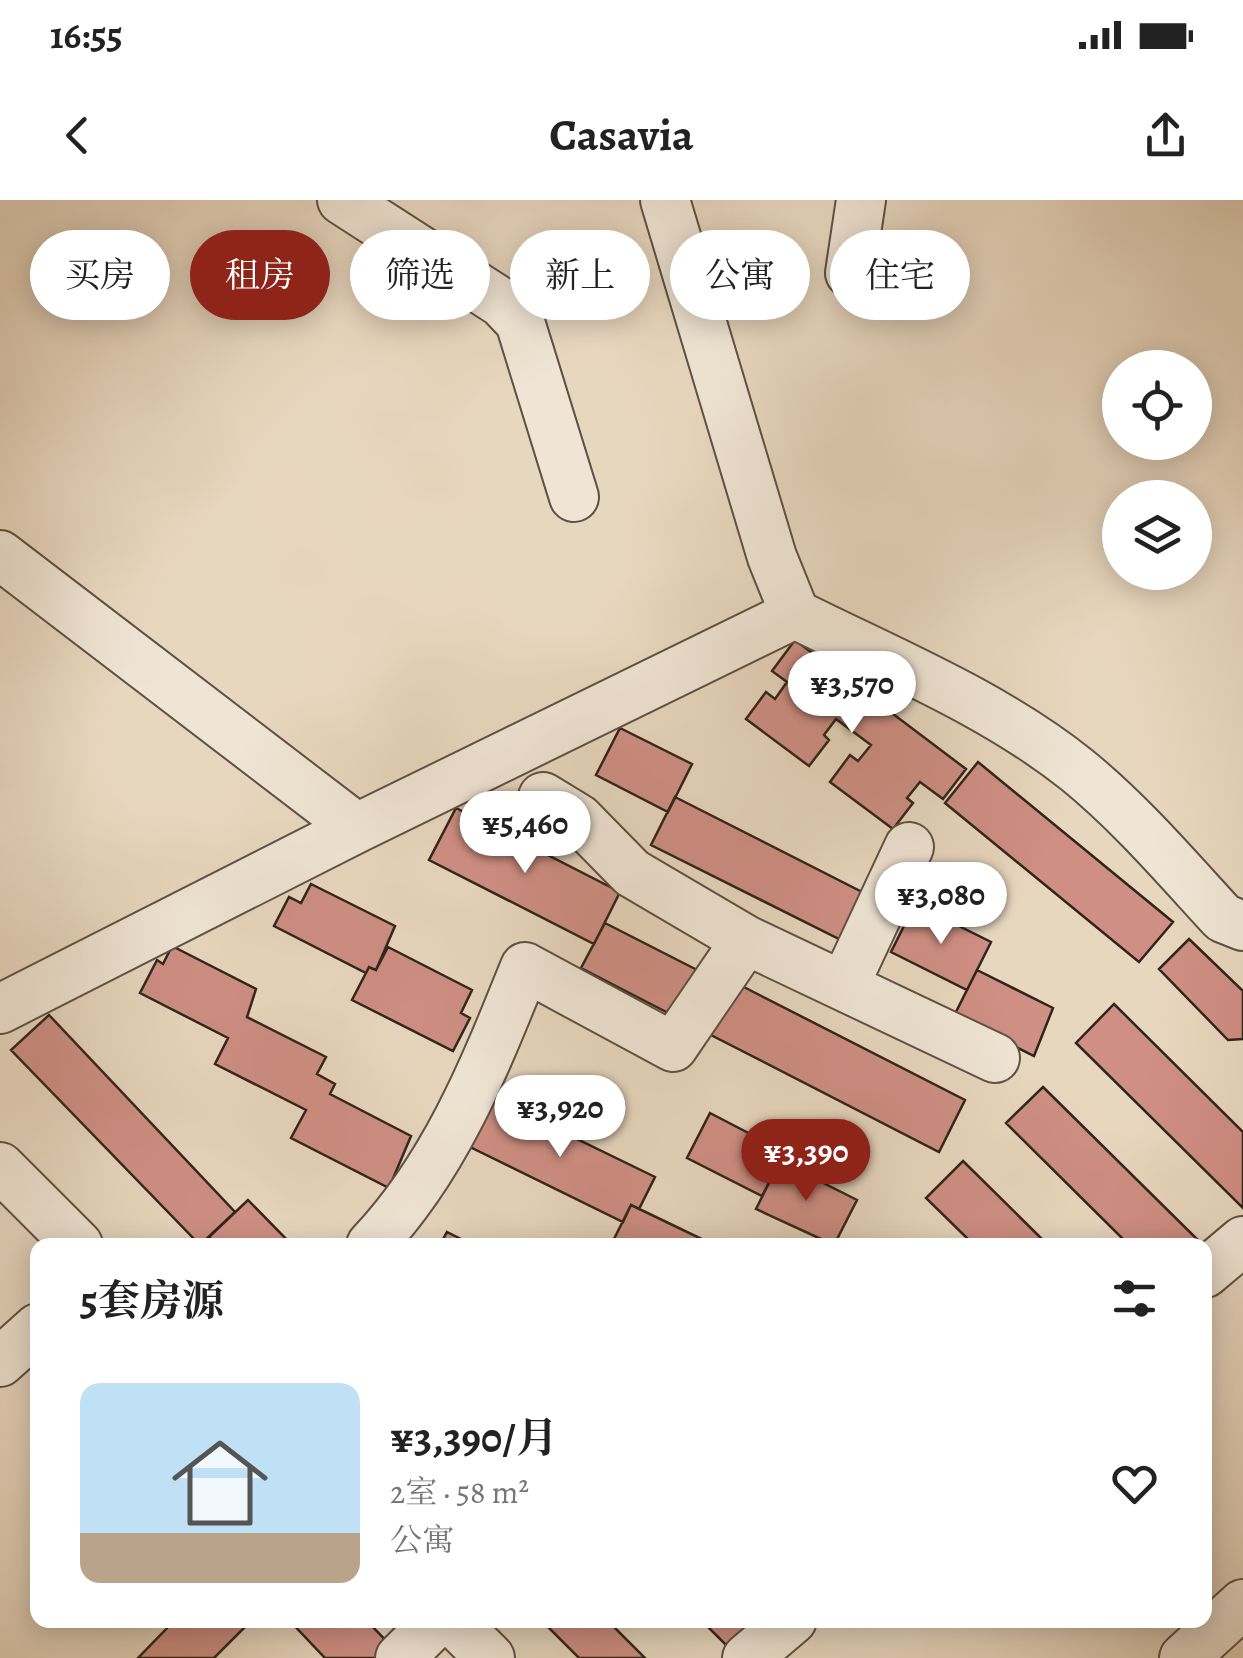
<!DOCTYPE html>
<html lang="zh">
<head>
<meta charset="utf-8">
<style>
	body { margin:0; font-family:Alegreya,"Noto Serif SC",serif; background:#f6f6f6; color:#222; height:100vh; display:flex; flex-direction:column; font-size:38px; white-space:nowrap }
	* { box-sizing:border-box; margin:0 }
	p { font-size:32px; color:#767676 }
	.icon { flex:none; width:55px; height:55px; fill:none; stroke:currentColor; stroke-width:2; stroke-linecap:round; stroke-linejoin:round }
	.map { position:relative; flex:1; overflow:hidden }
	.sheet { position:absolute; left:30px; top:1038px; width:1182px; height:390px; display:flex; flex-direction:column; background:#fff; border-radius:20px; box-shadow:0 5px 25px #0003 }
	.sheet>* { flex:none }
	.guide { position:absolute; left:30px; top:30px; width:1185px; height:90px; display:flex; gap:20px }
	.controls { position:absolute; left:1102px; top:150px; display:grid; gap:20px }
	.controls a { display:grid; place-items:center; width:110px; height:110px; border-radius:50%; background:#fff; box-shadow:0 5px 25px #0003; font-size:50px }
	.price { position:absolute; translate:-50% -85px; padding:0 22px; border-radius:35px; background:#fff; color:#222; font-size:32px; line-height:65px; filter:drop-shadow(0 2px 5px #0008) }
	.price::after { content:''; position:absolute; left:50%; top:60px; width:30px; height:22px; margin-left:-15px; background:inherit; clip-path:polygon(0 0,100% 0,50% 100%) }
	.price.on { background:#8f2418; color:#fff }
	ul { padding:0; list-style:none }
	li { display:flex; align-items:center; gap:30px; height:250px; padding:0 50px }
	li span { display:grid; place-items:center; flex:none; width:280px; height:200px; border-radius:20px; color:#555 }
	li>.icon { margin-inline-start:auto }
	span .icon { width:120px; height:120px; fill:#fffc; stroke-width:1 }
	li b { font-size:42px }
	h2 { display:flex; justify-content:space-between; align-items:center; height:120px; padding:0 50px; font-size:42px }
	.tag { padding:0 35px; border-radius:45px; background:#fff; box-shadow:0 5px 25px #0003; font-size:35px; line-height:90px }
	.tag.on { background:#8f2418; color:#fff }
	.status { display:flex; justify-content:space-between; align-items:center; height:70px; padding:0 50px; background:#fff; direction:ltr }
	.status svg { height:28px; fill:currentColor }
	header { display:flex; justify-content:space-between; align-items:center; height:130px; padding:0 50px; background:#fff; font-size:45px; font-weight:700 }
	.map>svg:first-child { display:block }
</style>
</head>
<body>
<div class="status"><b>16:55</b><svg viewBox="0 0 49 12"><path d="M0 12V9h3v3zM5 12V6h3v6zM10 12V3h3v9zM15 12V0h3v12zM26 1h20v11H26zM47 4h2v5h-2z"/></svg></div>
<header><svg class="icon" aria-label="back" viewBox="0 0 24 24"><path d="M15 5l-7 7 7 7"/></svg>Casavia<svg class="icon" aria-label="share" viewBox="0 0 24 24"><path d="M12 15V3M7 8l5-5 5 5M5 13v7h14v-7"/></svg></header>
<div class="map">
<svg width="1243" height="1458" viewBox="0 0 1243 1458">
	<rect width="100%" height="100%" fill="#e8d7bf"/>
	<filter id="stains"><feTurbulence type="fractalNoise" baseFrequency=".002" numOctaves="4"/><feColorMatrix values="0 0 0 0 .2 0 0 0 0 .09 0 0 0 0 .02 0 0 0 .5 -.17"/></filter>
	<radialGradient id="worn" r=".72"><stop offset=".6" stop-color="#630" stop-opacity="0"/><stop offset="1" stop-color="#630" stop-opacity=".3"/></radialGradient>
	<!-- building -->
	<path fill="#cf8f84" stroke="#30241c" stroke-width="2.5" d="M795 440 966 569 943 599 920 582 907 598 913 603 893 629 830 582 850 555 858 561 871 545 836 519 824 535 829 540 809 566 746 519 766 492 775 499 787 482 772 471Z
		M620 528 692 564 668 612 596 575Z
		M978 562 1173 722 1139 762 945 603Z
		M675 597 870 696 853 746 651 645Z
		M456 608 620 692 594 744 429 660Z
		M311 684 395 726 376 770 369 767 366 773 274 726 289 697 301 703Z
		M915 704 991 742 967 790 891 752Z
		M605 723 701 772 678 818 581 768Z
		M1189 739 1243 791V839L1228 840 1159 769Z
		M172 746 256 789 247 817 326 857 317 874 335 884 330 894 411 936 389 988 291 938 306 910 215 864 228 838 140 793 157 760 163 764Z
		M388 747 472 790 461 813 470 818 453 851 352 800 369 767 376 770Z
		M977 770 1053 808 1034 856 954 816Z
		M736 783 965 900 939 952 709 834Z
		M1114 804 1243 932V1008L1076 843Z
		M49 815 235 1012 200 1045 11 850Z
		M1043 887 1203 1045H1129L1006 923Z
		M491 897 655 977 639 1009 631 1005 623 1022 466 945Z
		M710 913 785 952 762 996 687 958Z
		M780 961 857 1000 834 1045 756 1009Z
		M963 961 1048 1045H974L926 998Z
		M248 1000 292 1045H217L209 1037Z
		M631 1005 708 1042 706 1045H611Z
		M447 1032 473 1045H440Z
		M175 1420H252L214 1458H138Z
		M289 1420H366L393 1448 382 1458H325Z
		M541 1420H607L645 1458H579Z
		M701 1420H761L731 1450Z"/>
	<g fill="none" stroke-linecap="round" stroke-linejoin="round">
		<defs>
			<path id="minor" d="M342 0 502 103 520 122 574 297
				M665 0 772 357 795 414C891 462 993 503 1077 570 1131 614 1176 667 1223 718L1243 726
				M850 73 861 0
				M0 355 357 628
				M543 597 579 619 632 673 746 740 995 858
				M844 786 909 647
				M0 809 357 628 795 414
				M0 967 78 1045
				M371 1045C446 966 485 866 525 767L673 847 746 740
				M1205 1073 1243 1041
				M0 1162 38 1128
				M452 1420 490 1458
				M400 1458 438 1420
				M747 1458 792 1420
				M1184 1458 1243 1404"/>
		</defs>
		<!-- minor casing -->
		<use href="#minor" stroke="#5e5145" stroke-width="52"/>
		<!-- minor -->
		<use href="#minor" stroke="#f0e5d5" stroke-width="48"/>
	</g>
	<rect width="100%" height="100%" filter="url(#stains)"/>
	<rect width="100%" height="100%" fill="url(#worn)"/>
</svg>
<div class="controls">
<a><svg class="icon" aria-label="locate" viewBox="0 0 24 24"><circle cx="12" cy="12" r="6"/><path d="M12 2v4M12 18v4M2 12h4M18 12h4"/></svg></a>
<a><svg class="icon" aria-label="layers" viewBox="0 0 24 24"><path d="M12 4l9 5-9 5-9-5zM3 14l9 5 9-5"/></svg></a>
</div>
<b class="price" style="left:852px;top:536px">¥3,570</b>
<b class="price" style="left:525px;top:676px">¥5,460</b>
<b class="price" style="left:941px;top:747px">¥3,080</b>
<b class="price" style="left:560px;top:960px">¥3,920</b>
<b class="price on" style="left:806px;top:1004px">¥3,390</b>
<div class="guide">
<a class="tag">买房</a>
<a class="tag on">租房</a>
<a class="tag">筛选</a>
<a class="tag">新上</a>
<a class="tag">公寓</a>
<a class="tag">住宅</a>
</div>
<section class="sheet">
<h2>5套房源<svg class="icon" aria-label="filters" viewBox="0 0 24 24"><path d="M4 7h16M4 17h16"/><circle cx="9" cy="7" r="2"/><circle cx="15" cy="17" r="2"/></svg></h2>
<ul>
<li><span style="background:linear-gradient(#bfe0f5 75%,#b9a48a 0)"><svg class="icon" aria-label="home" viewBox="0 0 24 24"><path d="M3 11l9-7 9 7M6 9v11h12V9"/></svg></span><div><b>¥3,390/月</b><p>2室 · 58 m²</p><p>公寓</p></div><svg class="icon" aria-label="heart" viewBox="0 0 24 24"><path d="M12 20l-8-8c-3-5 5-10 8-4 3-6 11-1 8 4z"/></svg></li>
</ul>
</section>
</div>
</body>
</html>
